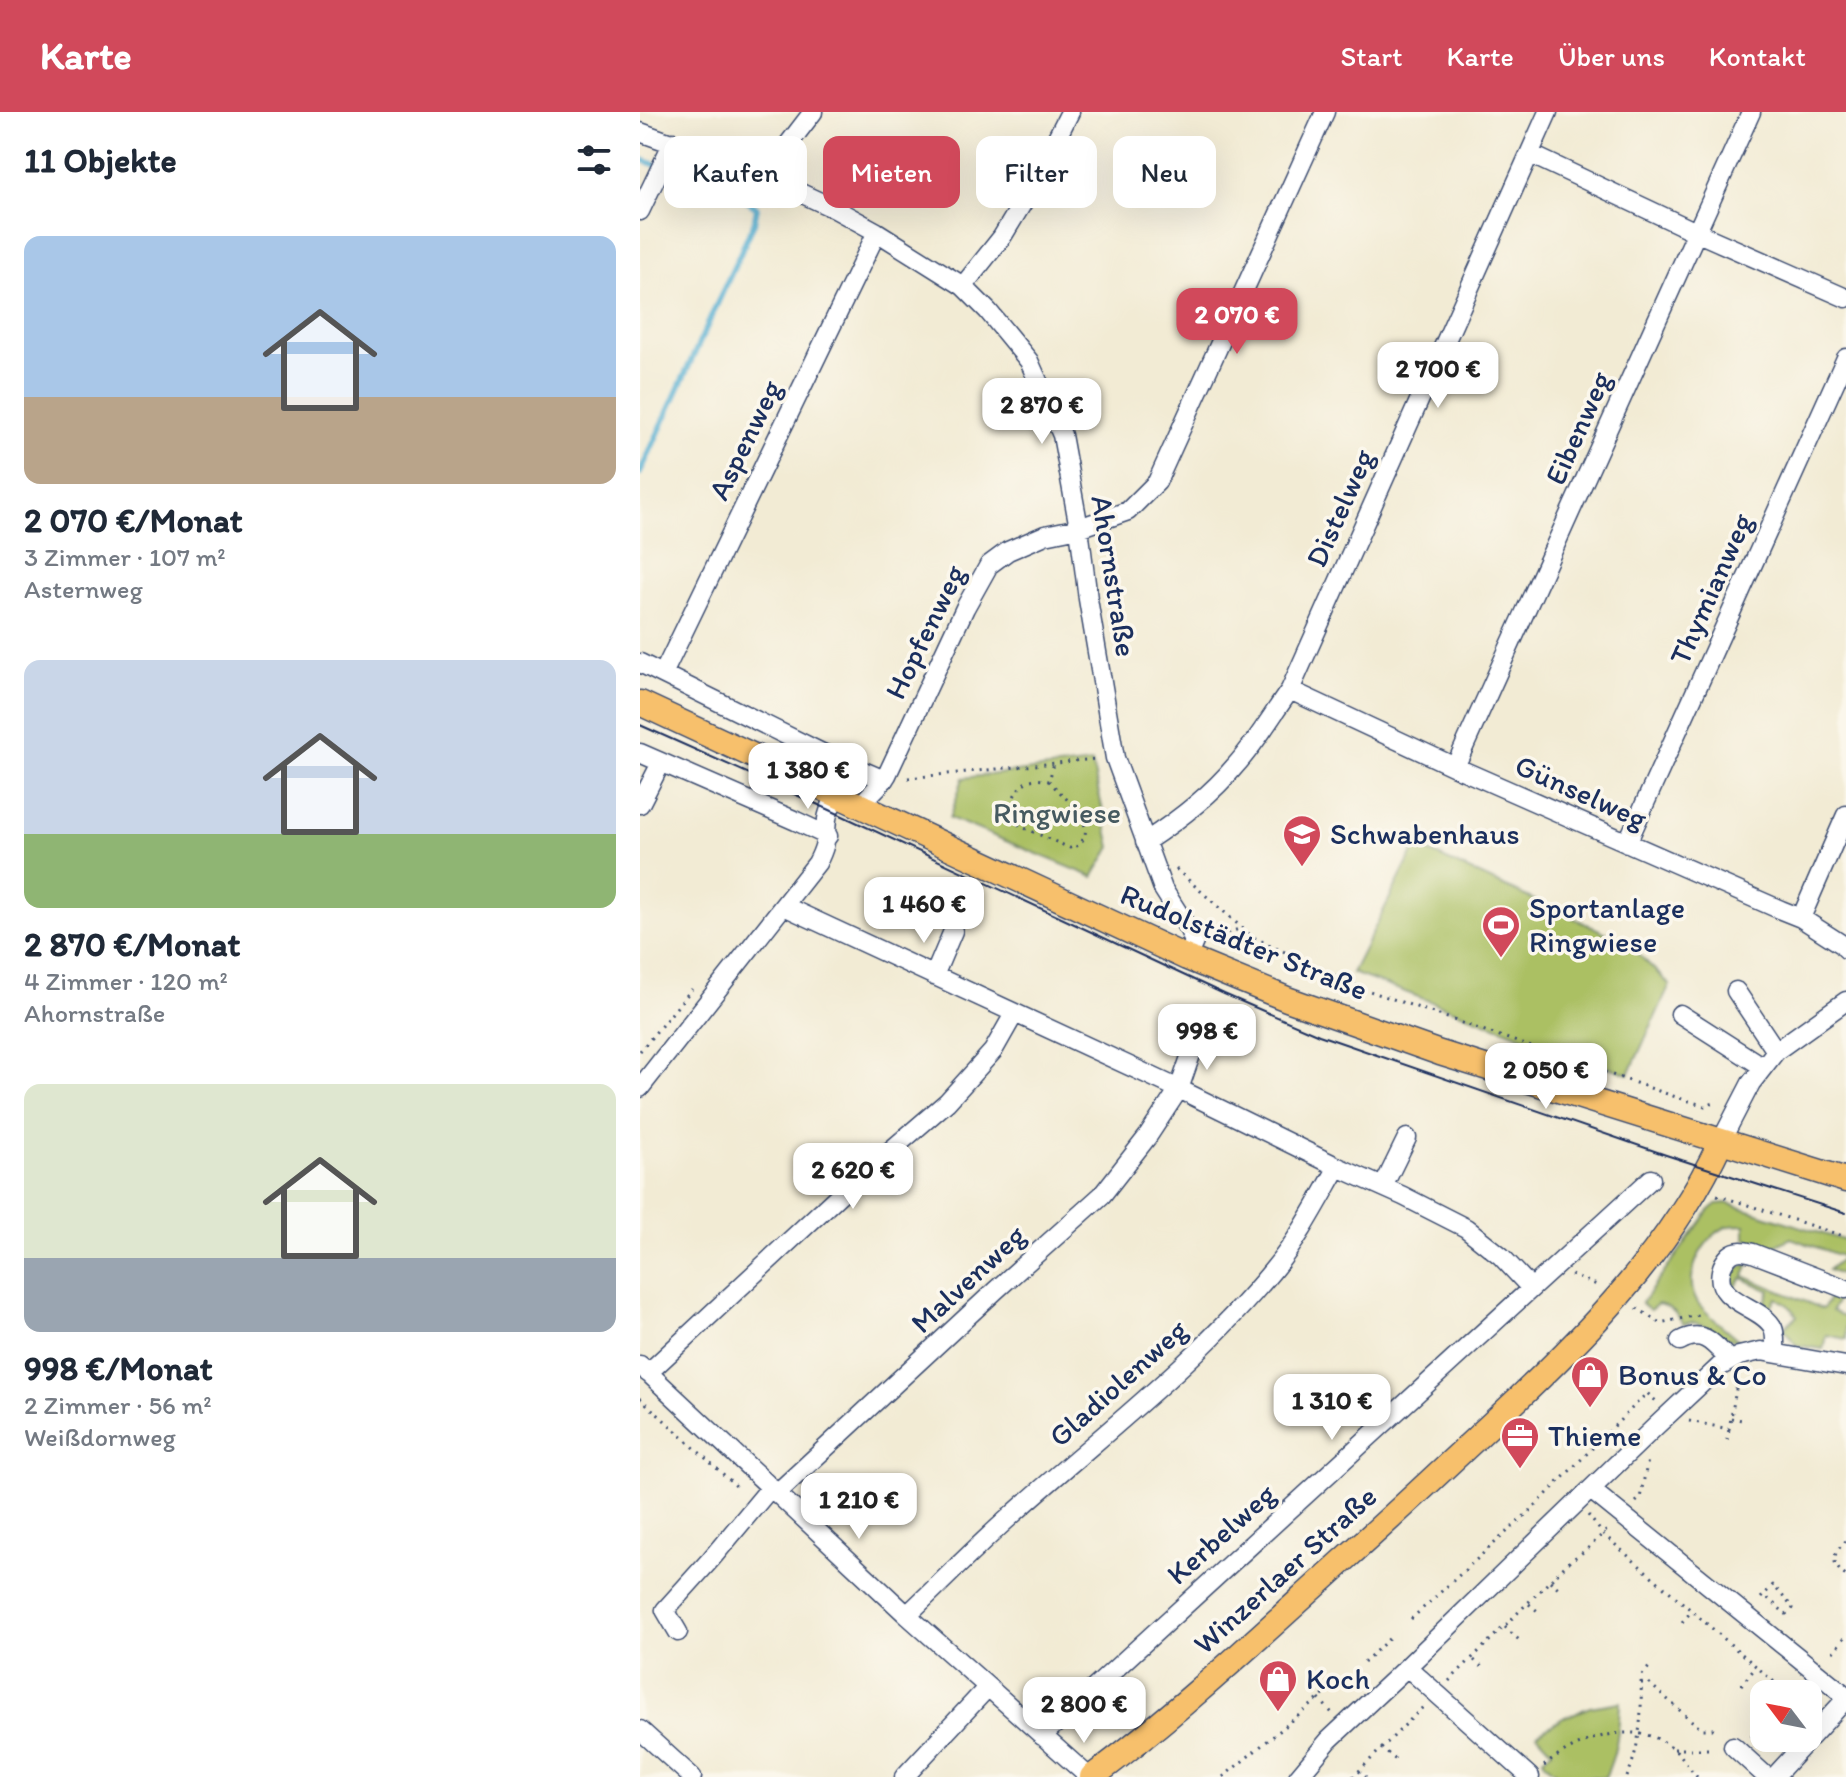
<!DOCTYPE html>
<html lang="de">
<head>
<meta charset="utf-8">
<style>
	body { margin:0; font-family:Itim,sans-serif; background:#f6f6f7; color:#1f2937; height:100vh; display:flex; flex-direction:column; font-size:30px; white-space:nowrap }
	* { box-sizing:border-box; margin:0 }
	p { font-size:26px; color:#747a83 }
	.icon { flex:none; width:44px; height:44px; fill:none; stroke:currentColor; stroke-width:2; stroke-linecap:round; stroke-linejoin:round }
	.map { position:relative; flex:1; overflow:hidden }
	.side { display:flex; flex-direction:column; background:#fff; width:640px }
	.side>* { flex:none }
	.banner { position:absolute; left:24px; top:24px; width:760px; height:72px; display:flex; gap:16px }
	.needle { width:52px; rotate:302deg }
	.buttons { position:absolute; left:1110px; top:1568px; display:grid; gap:16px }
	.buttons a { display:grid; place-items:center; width:72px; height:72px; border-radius:16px; background:#fff; box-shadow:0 8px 32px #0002; font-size:40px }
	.price { position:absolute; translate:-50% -68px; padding:0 18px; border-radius:16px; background:#fff; color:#222; font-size:26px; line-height:52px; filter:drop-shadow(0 2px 4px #0008) }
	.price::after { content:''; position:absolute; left:50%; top:48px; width:24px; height:18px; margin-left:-12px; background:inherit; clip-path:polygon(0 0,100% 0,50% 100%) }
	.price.on { background:#d1495b; color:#fff }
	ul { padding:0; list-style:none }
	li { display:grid; align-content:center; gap:16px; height:424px; padding:0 24px }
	li span { display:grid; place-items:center; height:248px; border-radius:16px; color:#555 }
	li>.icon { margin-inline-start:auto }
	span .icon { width:144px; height:144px; fill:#fffc; stroke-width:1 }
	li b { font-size:34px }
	h2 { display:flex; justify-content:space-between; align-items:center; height:96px; padding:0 24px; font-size:34px }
	.pill { padding:0 28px; border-radius:16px; background:#fff; box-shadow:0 8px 32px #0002; font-size:28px; line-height:72px }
	.pill.on { background:#d1495b; color:#fff }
	header { display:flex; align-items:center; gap:48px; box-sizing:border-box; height:112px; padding:0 40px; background:#d1495b; color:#fff }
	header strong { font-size:38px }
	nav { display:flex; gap:44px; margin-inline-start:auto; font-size:28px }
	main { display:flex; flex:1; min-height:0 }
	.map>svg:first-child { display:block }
</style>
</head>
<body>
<header>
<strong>Karte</strong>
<nav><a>Start</a><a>Karte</a><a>Über uns</a><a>Kontakt</a></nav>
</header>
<main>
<section class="side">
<h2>11 Objekte<svg class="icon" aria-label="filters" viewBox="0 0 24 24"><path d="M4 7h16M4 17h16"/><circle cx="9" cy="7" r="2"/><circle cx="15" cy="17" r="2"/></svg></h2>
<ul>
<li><span style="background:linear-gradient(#a9c7e8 65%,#b9a48a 0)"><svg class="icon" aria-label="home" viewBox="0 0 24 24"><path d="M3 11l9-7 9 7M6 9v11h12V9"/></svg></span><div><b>2 070 €/Monat</b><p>3 Zimmer · 107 m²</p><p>Asternweg</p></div></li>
<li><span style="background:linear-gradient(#c9d6e8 70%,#8fb573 0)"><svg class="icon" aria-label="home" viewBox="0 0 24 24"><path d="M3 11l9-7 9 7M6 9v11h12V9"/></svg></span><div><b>2 870 €/Monat</b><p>4 Zimmer · 120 m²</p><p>Ahornstraße</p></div></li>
<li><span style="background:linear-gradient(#dfe7d0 70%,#9aa5b1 0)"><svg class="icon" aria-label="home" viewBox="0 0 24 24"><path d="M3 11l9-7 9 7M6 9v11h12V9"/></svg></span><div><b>998 €/Monat</b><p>2 Zimmer · 56 m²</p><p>Weißdornweg</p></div></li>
</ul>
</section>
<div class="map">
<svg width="1206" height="1665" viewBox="0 0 1206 1665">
	<rect width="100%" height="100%" fill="#fbf7ec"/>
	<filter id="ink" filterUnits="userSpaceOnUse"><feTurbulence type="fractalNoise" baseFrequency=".0125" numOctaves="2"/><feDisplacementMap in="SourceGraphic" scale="16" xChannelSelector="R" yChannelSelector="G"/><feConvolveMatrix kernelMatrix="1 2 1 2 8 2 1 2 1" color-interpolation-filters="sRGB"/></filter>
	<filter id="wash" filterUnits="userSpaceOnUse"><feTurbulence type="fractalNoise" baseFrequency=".006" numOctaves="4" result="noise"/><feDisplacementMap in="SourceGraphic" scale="32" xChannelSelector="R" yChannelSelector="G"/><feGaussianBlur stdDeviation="1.8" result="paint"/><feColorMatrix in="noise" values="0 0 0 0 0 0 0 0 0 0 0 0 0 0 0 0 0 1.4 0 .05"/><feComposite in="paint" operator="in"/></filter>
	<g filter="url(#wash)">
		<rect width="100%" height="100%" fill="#f2ebd4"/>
		<!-- green -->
		<path fill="#abc064" stroke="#637861" stroke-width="2" d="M452 651 471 735 453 765 310 706 323 666Z
			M776 734 986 830 1030 873 989 962C895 931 805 893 712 861Z
			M1086 1091 1206 1129V1165L1188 1158 1204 1145 1151 1126 1129 1137 1105 1126V1113C1099 1113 1092 1113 1086 1115 1062 1126 1041 1167 1058 1191 1066 1202 1090 1220 1101 1230 1094 1228 1087 1227 1081 1223 1067 1215 1059 1208 1043 1212 1036 1200 1031 1195 1018 1192L1010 1198 1001 1192 1069 1099 1077 1092Z
			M1109 1152 1104 1164 1183 1197 1190 1185 1197 1188 1192 1199 1206 1205V1227L1186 1223 1183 1237 1156 1233 1144 1216 1157 1204 1149 1194 1137 1186 1128 1198 1123 1195 1130 1179 1102 1166 1093 1178C1088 1167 1097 1153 1109 1152Z
			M980 1590C979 1617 977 1641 965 1665H922L906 1652 903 1647 912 1638 897 1622 925 1605 950 1595Z"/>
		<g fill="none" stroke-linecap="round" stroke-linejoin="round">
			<!-- stream -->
			<path stroke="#54afd2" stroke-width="6" d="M0 47 100 84 117 96 114 111 0 361"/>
		</g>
	</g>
	<g filter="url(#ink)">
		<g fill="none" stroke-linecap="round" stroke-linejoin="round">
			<defs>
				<path id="minor" d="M0 20 124 64 195 97 237 120 323 174 348 199 389 249 422 323 439 416 448 487 475 646 523 777 549 818 554 830 547 846
					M890 42 1058 121 1206 186
					M124 64 173 0
					M0 99 33 30
					M323 174 362 125 388 82 430 0
					M0 551 182 641 244 668
					M23 562 237 120
					M650 578 815 655 1141 798 1161 806 1203 833 1206 837
					M0 641 156 709 188 724
					M815 655 1111 0
					M0 692 21 651
					M221 694C228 682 240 675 247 663L325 496 349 453 368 439 405 423 439 416 488 399 517 370 685 0
					M505 730C537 709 570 684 595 654 616 631 632 603 650 578L908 0
					M987 731 1206 246
					M144 794 539 977 698 1055 763 1084 826 1116 861 1144 891 1176
					M1161 806 1206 703
					M294 864 313 819
					M1096 879 1136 939
					M1040 902 1123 955
					M0 976 177 751C187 732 185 728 187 707 188 699 193 690 196 683
					M1081 1029 1111 971 1136 939 1206 889
					M743 1075 767 1026
					M1040 1229C1064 1216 1074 1232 1090 1249
					M1135 1241C1135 1233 1136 1223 1133 1216 1123 1194 1074 1191 1081 1159 1082 1154 1086 1147 1090 1143 1097 1137 1105 1139 1113 1141L1206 1177
					M0 1253 267 1503 449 1665
					M8 1261 199 1083 307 990 353 939 374 902
					M951 1378 1206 1584
					M137 1381 356 1178 462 1083 508 1024 539 977 556 928
					M267 1503C302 1470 336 1435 372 1403 461 1323 558 1250 633 1158 659 1127 678 1090 698 1055
					M38 1520 25 1498 71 1447 131 1375
					M767 1555 890 1665
					M0 1618 52 1665
					M402 1624 1011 1067
					M1093 1634 1127 1665
					M264 1665 347 1576
					M658 1665 689 1628 767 1555 1015 1315 1079 1255 1099 1244 1121 1239 1206 1254
					M1134 1665 1206 1587"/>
				<path id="major" d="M0 591 547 846 647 887 800 941 1206 1068
					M452 1665C541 1599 622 1522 704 1448 752 1405 799 1361 846 1317 937 1233 1029 1143 1081 1029"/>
			</defs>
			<!-- minor casing -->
			<use href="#minor" stroke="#3b4b70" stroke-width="21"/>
			<!-- major casing -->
			<use href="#major" stroke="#3b4b70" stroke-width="27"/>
			<!-- path -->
			<path stroke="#3b4b70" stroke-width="3" stroke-dasharray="2 6" stroke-linecap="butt" d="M268 666 455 647
				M409 669C403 668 394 666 388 669 371 678 365 704 382 715L432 737C467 718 424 686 409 669L414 651
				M536 757 611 824 721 876 1036 985 1065 994 1074 991
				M572 825 603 816
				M0 939 52 877
				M1077 1083 1206 1125
				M931 1163 957 1173
				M997 1196 1020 1211 1058 1203 1063 1205
				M0 1286 96 1374 100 1371
				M1091 1306 1102 1308
				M1049 1309 1089 1317 1098 1266
				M1087 1328 1089 1317
				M996 1390 1000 1386 1008 1348
				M948 1403 963 1422 1148 1582
				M1206 1429C1192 1441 1190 1452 1206 1464
				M910 1469 922 1479
				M1121 1486 1133 1473 1153 1496 1152 1498 1146 1502 1124 1483
				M889 1492 901 1502
				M771 1507 891 1398 1007 1281 1017 1290
				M1042 1510 1052 1499
				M865 1515 879 1528
				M1193 1540 1205 1525
				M834 1548 843 1556
				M724 1550 753 1523
				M809 1569 930 1449 946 1438 968 1417
				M1001 1571H1009L1061 1617H1073L1078 1621
				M1101 1573 1116 1555
				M1134 1582V1570
				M679 1587 693 1602
				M1111 1625 1124 1612
				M741 1636 756 1648
				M1034 1637H1074
				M904 1654C938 1627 994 1605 1033 1636 1042 1643 1049 1656 1057 1665
				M719 1659 726 1665
				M583 1665 707 1564
				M713 1665 784 1594
				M987 1665C1001 1632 1002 1599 1001 1564L1011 1553"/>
			<!-- minor -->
			<use href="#minor" stroke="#fff" stroke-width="18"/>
			<!-- major -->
			<use href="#major" stroke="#f7c06c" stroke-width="24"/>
			<!-- tram -->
			<path stroke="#1b2f5e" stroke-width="2" d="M0 613 190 698 584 882 679 923 1026 1043 1206 1101"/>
		</g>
	</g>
	<!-- icons -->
	<defs>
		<symbol id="school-pin" viewBox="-11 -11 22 30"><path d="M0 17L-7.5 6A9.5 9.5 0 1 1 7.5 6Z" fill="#d1495b" stroke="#fbf7ec"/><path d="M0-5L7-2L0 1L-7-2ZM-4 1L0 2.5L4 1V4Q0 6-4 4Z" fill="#fff"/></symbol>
		<symbol id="stadium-pin" viewBox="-11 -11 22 30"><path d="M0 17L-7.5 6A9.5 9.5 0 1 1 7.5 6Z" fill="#d1495b" stroke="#fbf7ec"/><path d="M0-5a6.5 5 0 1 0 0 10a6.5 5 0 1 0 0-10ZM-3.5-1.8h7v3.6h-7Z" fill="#fff"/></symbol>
		<symbol id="shop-pin" viewBox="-11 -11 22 30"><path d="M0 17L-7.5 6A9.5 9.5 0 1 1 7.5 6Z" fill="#d1495b" stroke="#fbf7ec"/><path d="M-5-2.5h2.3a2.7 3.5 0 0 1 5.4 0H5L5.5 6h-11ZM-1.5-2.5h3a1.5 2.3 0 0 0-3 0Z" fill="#fff"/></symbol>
		<symbol id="office-pin" viewBox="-11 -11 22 30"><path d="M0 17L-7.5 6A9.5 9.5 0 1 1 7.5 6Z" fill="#d1495b" stroke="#fbf7ec"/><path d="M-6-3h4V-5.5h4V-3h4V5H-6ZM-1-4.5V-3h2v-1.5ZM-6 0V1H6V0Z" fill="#fff"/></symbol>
	</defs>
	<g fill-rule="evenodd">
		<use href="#school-pin" x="640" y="700" width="44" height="60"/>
		<use href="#stadium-pin" x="839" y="791" width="44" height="60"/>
		<use href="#shop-pin" x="928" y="1241" width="44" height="60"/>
		<use href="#office-pin" x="858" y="1302" width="44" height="60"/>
		<use href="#shop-pin" x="616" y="1545" width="44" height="60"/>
	</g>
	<g text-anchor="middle" stroke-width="7" stroke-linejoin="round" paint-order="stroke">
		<!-- street labels -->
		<g font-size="30" fill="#1b2f5e" stroke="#fbf7ec">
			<text transform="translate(938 316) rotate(-66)" y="10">Eibenweg</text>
			<text transform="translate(105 328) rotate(-64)" y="10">Aspenweg</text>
			<text transform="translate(700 396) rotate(-66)" y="10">Distelweg</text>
			<text transform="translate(474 464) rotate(81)" y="10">Ahornstraße</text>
			<text transform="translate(1071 477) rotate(-66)" y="10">Thymianweg</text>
			<text transform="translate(285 520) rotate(-64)" y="10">Hopfenweg</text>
			<text transform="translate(941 680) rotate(24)" y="10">Günselweg</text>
			<text transform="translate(604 830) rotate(22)" y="10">Rudolstädter Straße</text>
			<text transform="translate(328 1167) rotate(-43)" y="10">Malvenweg</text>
			<text transform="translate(478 1271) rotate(-42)" y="10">Gladiolenweg</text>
			<text transform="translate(581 1422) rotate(-42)" y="10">Kerbelweg</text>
			<text transform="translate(645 1458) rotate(-42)" y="10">Winzerlaer Straße</text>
		</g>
		<!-- park labels -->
		<g font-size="30" fill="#465a60" stroke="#fbf7ec">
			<text x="417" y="711">Ringwiese</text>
		</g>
		<!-- poi labels -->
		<g font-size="30" fill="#1b2f5e" stroke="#fbf7ec" text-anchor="start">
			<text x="690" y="732">Schwabenhaus</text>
			<text x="889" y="806">Sportanlage<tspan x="889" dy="34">Ringwiese</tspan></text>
			<text x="978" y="1273">Bonus &amp; Co</text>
			<text x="908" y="1334">Thieme</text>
			<text x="666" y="1577">Koch</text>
		</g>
	</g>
</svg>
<div class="buttons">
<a><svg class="needle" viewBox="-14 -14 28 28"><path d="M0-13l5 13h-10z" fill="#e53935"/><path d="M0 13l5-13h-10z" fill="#747a83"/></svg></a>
</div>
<b class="price on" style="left:597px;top:244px">2 070 €</b>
<b class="price" style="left:798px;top:298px">2 700 €</b>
<b class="price" style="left:402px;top:334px">2 870 €</b>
<b class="price" style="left:168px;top:699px">1 380 €</b>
<b class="price" style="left:284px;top:833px">1 460 €</b>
<b class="price" style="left:567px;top:960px">998 €</b>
<b class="price" style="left:906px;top:999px">2 050 €</b>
<b class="price" style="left:213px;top:1099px">2 620 €</b>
<b class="price" style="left:692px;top:1330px">1 310 €</b>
<b class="price" style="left:219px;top:1429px">1 210 €</b>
<b class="price" style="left:444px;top:1633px">2 800 €</b>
<div class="banner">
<a class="pill">Kaufen</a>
<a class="pill on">Mieten</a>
<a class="pill">Filter</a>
<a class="pill">Neu</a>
</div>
</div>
</main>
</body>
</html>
